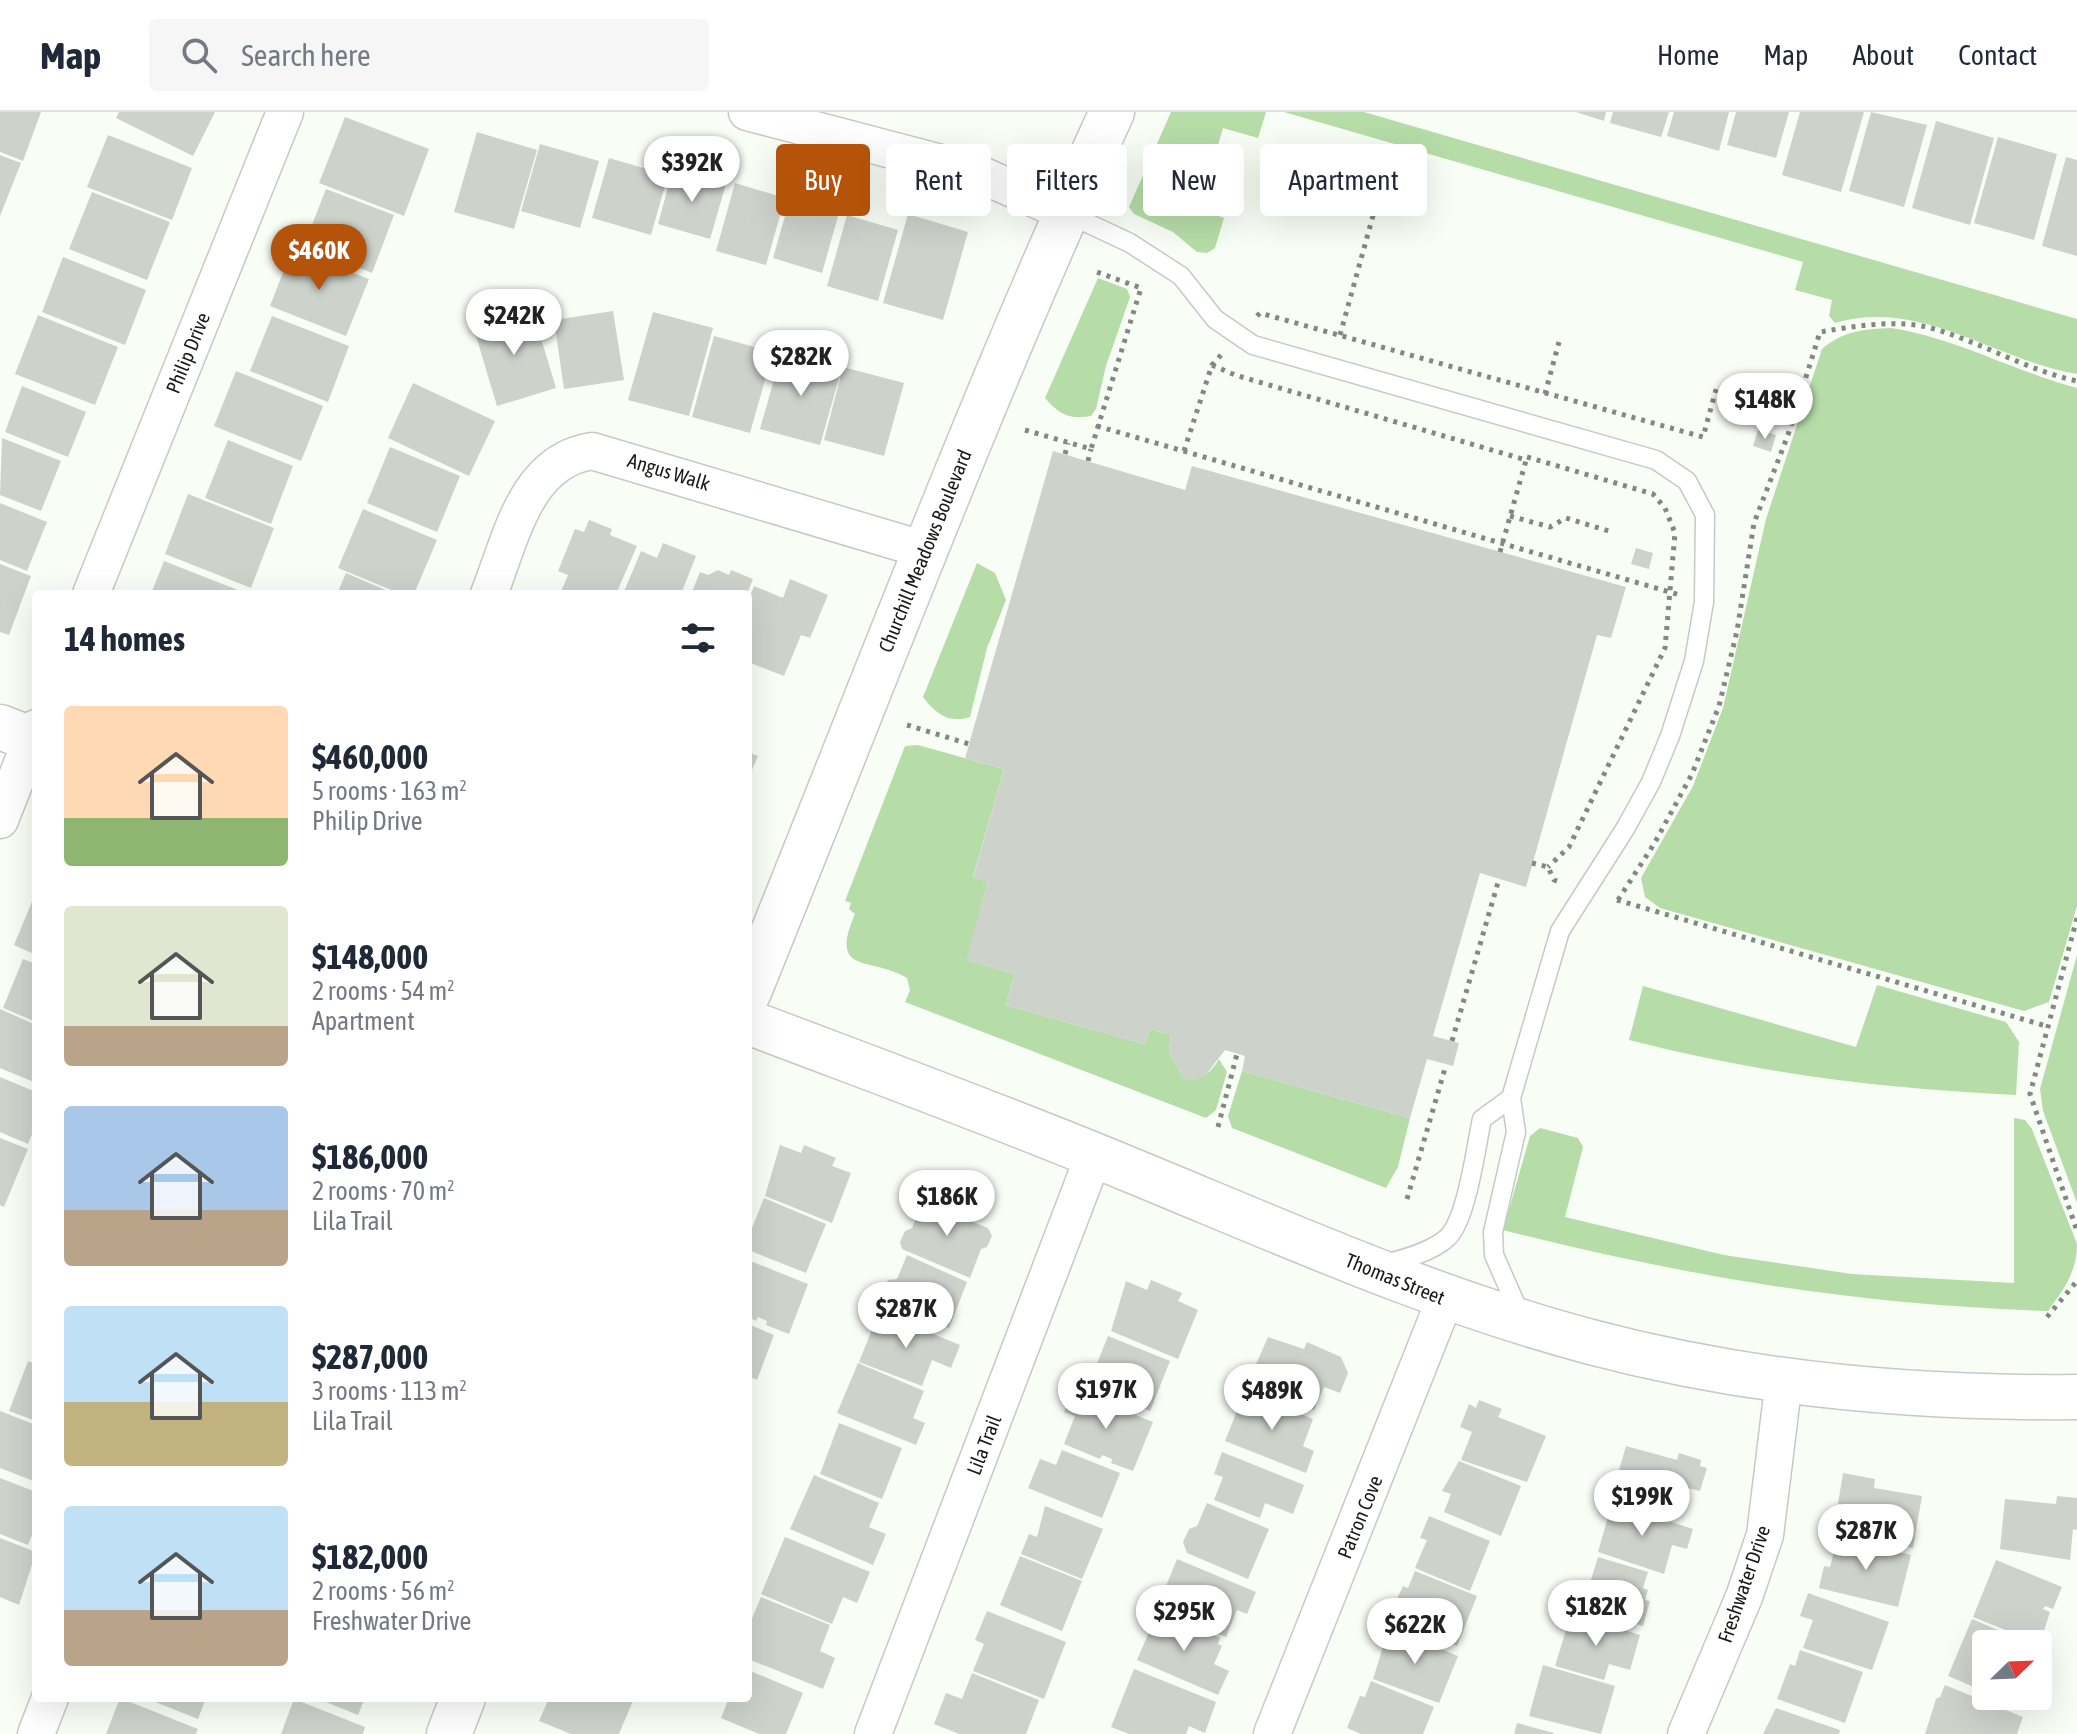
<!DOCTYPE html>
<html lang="en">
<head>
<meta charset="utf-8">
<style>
	body { margin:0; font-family:"Asap Condensed",sans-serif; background:#f6f6f7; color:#1f2937; height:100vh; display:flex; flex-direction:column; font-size:30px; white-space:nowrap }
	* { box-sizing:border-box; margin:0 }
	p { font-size:26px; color:#747a83 }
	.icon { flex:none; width:44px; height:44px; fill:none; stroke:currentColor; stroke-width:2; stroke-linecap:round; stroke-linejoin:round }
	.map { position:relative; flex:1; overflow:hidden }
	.sheet { position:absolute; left:32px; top:478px; width:720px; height:1112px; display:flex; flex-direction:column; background:#fff; border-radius:8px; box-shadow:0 8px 32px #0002 }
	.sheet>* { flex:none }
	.guide { position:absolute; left:776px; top:32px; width:760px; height:72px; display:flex; gap:16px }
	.needle { width:52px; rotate:67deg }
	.controls { position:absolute; left:1972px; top:1518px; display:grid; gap:16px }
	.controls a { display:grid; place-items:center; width:80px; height:80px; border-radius:8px; background:#fff; box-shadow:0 8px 32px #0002; font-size:40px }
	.price { position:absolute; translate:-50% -68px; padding:0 18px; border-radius:28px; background:#fff; color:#222; font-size:26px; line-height:52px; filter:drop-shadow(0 2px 4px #0008) }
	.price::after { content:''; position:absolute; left:50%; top:48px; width:24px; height:18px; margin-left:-12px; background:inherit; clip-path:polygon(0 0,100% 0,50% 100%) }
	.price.selected { background:#b45309; color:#fff }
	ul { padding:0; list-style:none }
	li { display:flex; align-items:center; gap:24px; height:200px; padding:0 32px }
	li span { display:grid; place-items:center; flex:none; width:224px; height:160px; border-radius:8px; color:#555 }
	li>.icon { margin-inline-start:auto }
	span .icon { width:96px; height:96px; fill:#fffc; stroke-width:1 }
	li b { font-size:34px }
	h2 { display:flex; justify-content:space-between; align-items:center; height:96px; padding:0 32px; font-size:34px }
	.chip { padding:0 28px; border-radius:8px; background:#fff; box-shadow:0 8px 32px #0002; font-size:28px; line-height:72px }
	.chip.selected { background:#b45309; color:#fff }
	header { display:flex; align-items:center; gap:48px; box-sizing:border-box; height:112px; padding:0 40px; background:#fff; border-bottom:2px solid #e0e1e3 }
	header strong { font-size:38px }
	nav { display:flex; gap:44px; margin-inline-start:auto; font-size:28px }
	.search { width:560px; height:72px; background:#f6f6f7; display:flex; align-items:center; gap:20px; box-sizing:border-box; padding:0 28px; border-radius:8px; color:#747a83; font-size:30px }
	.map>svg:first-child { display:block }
</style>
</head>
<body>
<header>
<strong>Map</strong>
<div class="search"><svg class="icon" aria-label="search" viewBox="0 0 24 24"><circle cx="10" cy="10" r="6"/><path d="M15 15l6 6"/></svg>Search here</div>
<nav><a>Home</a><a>Map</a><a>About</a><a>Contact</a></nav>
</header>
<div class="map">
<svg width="2077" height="1622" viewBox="0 0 2077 1622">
	<rect width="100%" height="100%" fill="#f8fef6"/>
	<!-- green -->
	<path fill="#b6dda8" d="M1171 0H1266L1258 26 1223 16 1199 97 1224 106 1215 136 1207 141 1197 140 1173 120 1134 102 1129 95Z
		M1284 0H1364L2077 207V262C1993 248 1922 186 1835 211L1829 204 1832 188 1795 178 1803 150Z
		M1098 166 1127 177 1130 185 1106 254 1096 297 1091 304C1069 308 1059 302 1045 286Z
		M1891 216C1956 226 2013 259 2077 276V794L2049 890 2024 899 1660 796 1645 785 1641 766 1693 674 1723 596 1766 407 1822 237C1843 219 1864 217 1891 216Z
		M977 451 995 461 1006 488 987 536 970 605C950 612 935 602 923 585Z
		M918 633 1004 657 973 765 988 770 967 848 1015 862 1005 893 1145 932 1150 917 1171 923 1169 940 1183 966C1200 970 1211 961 1219 947L1227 960 1216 998 1206 1006 905 890 910 878 907 866C871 844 828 864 855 802L849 797 851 791 845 789 905 634Z
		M2077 843V1091L2043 999 2040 977Z
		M1877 873 2006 910 2019 930 2016 983C1878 976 1763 962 1629 928L1643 874 1856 935Z
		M1242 959 1410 1006 1398 1055 1386 1076 1232 1016 1228 1004Z
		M2014 1006 2025 1008 2032 1017 2077 1132C2077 1160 2064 1177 2048 1199 1858 1193 1687 1165 1503 1118L1530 1024 1540 1016 1578 1026 1583 1035 1565 1105 1724 1143 1852 1162 2014 1171Z"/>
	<!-- building -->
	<path fill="#cdd3cb" d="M0 0H41L23 49 0 40Z
		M119 0H215L193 44 116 6Z
		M1576 0H1606L1604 9Z
		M1613 0H1669L1661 25 1610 11Z
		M1674 0H1729L1719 39 1667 24Z
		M1736 0H1789L1776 46 1727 33Z
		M1800 0H1864L1841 80 1782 63Z
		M1871 0 1927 13 1904 95 1849 79Z
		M345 5 429 37 404 104 319 71Z
		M1936 9 1994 26 1970 113 1912 96Z
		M477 20 537 38 514 117 454 100Z
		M108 23 192 56 172 108 87 75Z
		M1998 25 2057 42 2034 128 1974 111Z
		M540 32 599 49 580 116 521 99Z
		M0 43 21 51 0 104Z
		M2066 45 2077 48V144L2042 134Z
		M609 46 668 63 651 123 592 106Z
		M673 57 726 72 710 127 658 112Z
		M735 71 785 86 766 153 716 139Z
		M326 77 394 103 372 161 304 133Z
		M92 80 170 110 147 168 69 137Z
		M791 83 840 97 822 161 773 146Z
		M908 102 968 120 943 208 883 191Z
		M847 103 898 118 878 189 827 174Z
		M292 137 369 167 346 224 270 194Z
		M63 145 146 178 125 233 42 200Z
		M532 196 556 276 497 294 473 214Z
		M613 199 624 268 564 277 554 208Z
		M653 200 713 216 689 304 628 288Z
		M38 203 118 235 95 293 15 262Z
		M272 204 349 234 328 290 250 259Z
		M714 224 773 240 750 321 692 305Z
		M782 239 842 256 820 333 760 317Z
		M843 255 904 271 884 344 824 328Z
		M236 259 323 294 301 349 214 314Z
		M413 271 495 309 469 364 388 326Z
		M22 274 86 300 68 345 5 320Z
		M1758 318 1776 323 1771 340 1753 334Z
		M2 326 61 349 41 399 0 383Z
		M228 328 293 354 271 412 205 386Z
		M390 335 460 364 437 420 367 391Z
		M1053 339 1185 378 1192 354 1626 475 1611 526 1597 523 1526 775 1480 761 1433 924 1459 931 1453 954 1427 947 1410 1006 1242 959 1245 944 1225 938 1205 964 1193 969 1183 966 1169 940 1171 923 1150 917 1145 932 1005 893 1015 862 966 848 988 770 973 766 1004 657 965 646Z
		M188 382 274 416 251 476 165 442Z
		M0 391 47 410 27 459 0 448Z
		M363 397 437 428 414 482H401L338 456Z
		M589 408 612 417 610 423 637 434 616 482H560L568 463 558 459 575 417 584 420Z
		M663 431 696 444 681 482H623L641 439 657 446Z
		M1636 436 1653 441 1649 457 1631 452Z
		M164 449 248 482H151Z
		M0 452 31 464 9 523 0 520Z
		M718 458 729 463 731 458 753 467 747 482H691L700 460 708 463Z
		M346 461 395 482H337Z
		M790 467 828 483 810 526 801 523 784 564 748 550V489L754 474 783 486Z
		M748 640 758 644 748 667Z
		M36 780V843L14 833Z
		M23 847 36 852V910L3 896Z
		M0 897 36 913V971L0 956Z
		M0 965 36 980V1013L28 1032 0 1020Z
		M0 1026 28 1037 4 1095 0 1093Z
		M780 1033 801 1041 804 1033 836 1046 832 1054 851 1061 832 1111 765 1084Z
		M764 1086 826 1112 806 1161 748 1138V1126Z
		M923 1089 960 1100 962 1094 977 1102 973 1110 988 1116 992 1124 987 1135 981 1137 970 1166 902 1137 900 1130 905 1119 912 1116Z
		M907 1143 967 1170 949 1216 887 1194 883 1181 888 1168 897 1167Z
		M748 1148 808 1172 789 1222 766 1213 767 1209 758 1205 756 1209 748 1205Z
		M1151 1168 1182 1181 1178 1189 1198 1198 1178 1247 1111 1219 1126 1169 1147 1178Z
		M879 1200 960 1233 951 1256 932 1248 922 1274 859 1250Z
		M748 1212 774 1223 757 1268 748 1264Z
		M1108 1224 1170 1249 1150 1299 1088 1274Z
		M1268 1225 1304 1237 1307 1230 1341 1245 1348 1261 1340 1281 1324 1275 1314 1298 1304 1294 1303 1297 1247 1273Z
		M28 1249 36 1252V1309L9 1299Z
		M858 1251 924 1279 913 1306 925 1311 916 1333 837 1301Z
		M1073 1278 1153 1310 1133 1359 1111 1351 1112 1347 1102 1343 1100 1347 1064 1332 1075 1304 1064 1300Z
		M1245 1279 1313 1307 1303 1334 1314 1339 1306 1361 1225 1329Z
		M1479 1288 1502 1297 1498 1305 1546 1324 1527 1370 1461 1348 1472 1320 1460 1315 1469 1292 1476 1296Z
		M0 1299 36 1313V1370L0 1356Z
		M839 1311 902 1336 882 1387 820 1362Z
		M1626 1334 1677 1348 1679 1341 1701 1348 1700 1354 1707 1356 1700 1379 1687 1376 1678 1405 1612 1382Z
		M1062 1338 1120 1361 1102 1406 1028 1376 1040 1347 1056 1353Z
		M1222 1340 1304 1373 1293 1402 1265 1391 1260 1406 1214 1388 1223 1365 1214 1362Z
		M1459 1349 1521 1374 1501 1424 1444 1400 1451 1382 1442 1379Z
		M1843 1361 1875 1367 1874 1376 1922 1384 1913 1436 1839 1423 1843 1393 1838 1392Z
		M814 1363 879 1391 869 1415 886 1422 873 1453 790 1417Z
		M0 1366 36 1380V1413L28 1433 0 1422Z
		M2057 1384 2077 1386V1418L2073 1417 2070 1448 2000 1437 2005 1387 2056 1392Z
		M1207 1391 1269 1417 1248 1467 1187 1441 1183 1430 1189 1417 1197 1414Z
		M1612 1391 1693 1417 1687 1437 1672 1433 1664 1462 1598 1440Z
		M1045 1394 1103 1417 1082 1467 1021 1442 1029 1422 1037 1425Z
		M1429 1404 1490 1429 1470 1479 1415 1456 1427 1428 1420 1426Z
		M785 1425 870 1460 857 1491 843 1485 832 1512 761 1482Z
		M1838 1425 1911 1443 1898 1495 1819 1476 1824 1454 1830 1455Z
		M0 1426 36 1440 19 1493 0 1485Z
		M1020 1444 1082 1469 1062 1519 1000 1493Z
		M1598 1445 1648 1460 1643 1476 1648 1478 1645 1488 1650 1489 1643 1514 1582 1497Z
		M1177 1447 1256 1480 1247 1502 1237 1498 1226 1525 1157 1496Z
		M1996 1448 2062 1475 2053 1497 2045 1494 2043 1497 2050 1500 2040 1532 1973 1505Z
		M1415 1459 1477 1484 1457 1534 1399 1510 1407 1493 1396 1489 1403 1474 1408 1476Z
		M1808 1481 1889 1510 1872 1558 1803 1536 1813 1508 1800 1504Z
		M761 1485 830 1513 820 1539 835 1546 823 1577 748 1547V1516Z
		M987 1499 1066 1530 1044 1587 973 1559 984 1532 975 1528Z
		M1158 1499 1220 1526 1218 1532 1222 1534 1214 1552 1229 1559 1218 1583 1137 1548Z
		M1571 1502 1640 1523 1630 1558 1609 1552 1604 1568 1555 1554Z
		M1972 1507 2031 1532H1986V1580L1948 1564Z
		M1389 1516 1458 1544 1439 1591 1373 1567Z
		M1800 1538 1863 1560 1845 1611 1777 1587 1790 1552 1795 1554Z
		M1543 1553 1615 1574 1601 1622 1529 1604Z
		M1134 1557 1216 1590 1205 1621 1189 1614 1186 1622H1129L1111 1615Z
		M748 1558 803 1581 786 1622H759L721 1606 729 1586H748Z
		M972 1561 1039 1588 1026 1622H959L934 1612 946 1581 962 1587Z
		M1371 1569 1434 1595 1423 1622H1361L1347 1616 1360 1584 1365 1585Z
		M1945 1573 2023 1605 2017 1622H1925L1936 1587 1940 1585Z
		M120 1586 198 1617 196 1622H106Z
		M145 1586H206L198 1607Z
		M316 1586H365L358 1603Z
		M549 1586H634L619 1622H571L539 1609Z
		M294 1587 365 1615 363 1622H281Z
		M1776 1596 1840 1618 1839 1622H1763Z
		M1517 1611 1554 1621 1553 1622H1514Z"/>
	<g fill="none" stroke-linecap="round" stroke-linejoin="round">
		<defs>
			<path id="service" d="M1066 101 1130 131 1181 164 1215 207 1253 233 1656 348 1687 369 1705 403 1704 490 1694 549 1670 624 1651 670 1625 717 1560 819 1511 986 1516 1020 1493 1120 1494 1143 1520 1202
				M1384 1152C1405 1147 1431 1140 1447 1126 1467 1108 1476 1034 1482 1007L1511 986"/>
			<path id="minor" d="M747 0 975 60 1066 101
				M91 482 285 0
				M489 482C511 427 525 349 592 339L925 438
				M0 708 36 616
				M36 1622 50 1586
				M873 1622 1094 1043
				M1272 1622 1445 1187
				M1686 1622 1744 1485 1765 1423 1784 1268"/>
			<path id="tertiary" d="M0 615 36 629
				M748 882C868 587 979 289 1112 0
				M748 910C877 959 1006 1006 1133 1059 1284 1121 1433 1188 1591 1230 1749 1272 1914 1287 2077 1285
				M449 1622 463 1586"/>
		</defs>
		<!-- service casing -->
		<use href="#service" stroke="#c5cac3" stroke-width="21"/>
		<!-- minor casing -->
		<use href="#minor" stroke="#c5cac3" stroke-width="39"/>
		<!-- tertiary casing -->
		<use href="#tertiary" stroke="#c5cac3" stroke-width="47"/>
		<!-- path -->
		<path stroke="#848883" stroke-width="5" stroke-dasharray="4 6" stroke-linecap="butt" d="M1257 204 1260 201 1703 325 1717 274
			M1340 223 1379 82
			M1212 253 1235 263 1526 348
			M1545 282 1559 230
			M1097 314 1680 483
			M1025 318 1091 337 1141 176 1097 160
			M1184 339 1212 253 1221 243
			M1065 342 1068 331
			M1527 345 1653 382 1665 396 1675 421 1665 536 1569 735 1548 755
			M1088 349 1091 337
			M1510 404 1550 415 1566 406 1612 420
			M1500 440 1527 345
			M907 613 969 632
			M1532 751 1548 755 1554 768 1562 771
			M1617 788 2046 914
			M1618 788 1654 732 1692 662 1719 594 1737 519 1754 411 1788 323 1820 220C1855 214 1896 207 1931 216 1981 230 2026 258 2077 269
			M2077 806 2030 982 2077 1119
			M1452 929 1499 767
			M1218 1015 1237 942
			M1407 1087 1446 953
			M2047 1205 2077 1169"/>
		<!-- service -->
		<use href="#service" stroke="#fff" stroke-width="18"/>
		<!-- minor -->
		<use href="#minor" stroke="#fff" stroke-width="36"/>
		<!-- tertiary -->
		<use href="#tertiary" stroke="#fff" stroke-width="44"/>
	</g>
	<g text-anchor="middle" stroke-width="8" stroke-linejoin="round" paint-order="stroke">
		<!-- street labels -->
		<g font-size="20" fill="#181a17" stroke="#fff">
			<text transform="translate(188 241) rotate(-68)" y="7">Philip Drive</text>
			<text transform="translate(669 360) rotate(17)" y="7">Angus Walk</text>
			<text transform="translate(925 439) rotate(-68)" y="7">Churchill Meadows Boulevard</text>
			<text transform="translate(1395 1167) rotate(22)" y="7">Thomas Street</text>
			<text transform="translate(984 1333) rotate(-69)" y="7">Lila Trail</text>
			<text transform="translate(1360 1405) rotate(-68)" y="7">Patron Cove</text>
			<text transform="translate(1744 1472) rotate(-71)" y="7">Freshwater Drive</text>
		</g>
	</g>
</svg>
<div class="controls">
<a><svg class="needle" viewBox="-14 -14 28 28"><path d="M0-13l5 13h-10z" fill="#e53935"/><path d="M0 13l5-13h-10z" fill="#747a83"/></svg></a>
</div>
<b class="price" style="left:692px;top:92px">$392K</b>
<b class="price selected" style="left:319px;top:180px">$460K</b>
<b class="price" style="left:514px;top:245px">$242K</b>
<b class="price" style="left:801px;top:286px">$282K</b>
<b class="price" style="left:1765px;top:329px">$148K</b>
<b class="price" style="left:947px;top:1126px">$186K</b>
<b class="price" style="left:906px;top:1238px">$287K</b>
<b class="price" style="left:1106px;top:1319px">$197K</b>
<b class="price" style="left:1272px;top:1320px">$489K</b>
<b class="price" style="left:1642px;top:1426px">$199K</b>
<b class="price" style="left:1866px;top:1460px">$287K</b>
<b class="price" style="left:1596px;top:1536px">$182K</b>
<b class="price" style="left:1184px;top:1541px">$295K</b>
<b class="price" style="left:1415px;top:1554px">$622K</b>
<div class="guide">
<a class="chip selected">Buy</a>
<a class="chip">Rent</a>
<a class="chip">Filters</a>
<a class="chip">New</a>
<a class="chip">Apartment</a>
</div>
<section class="sheet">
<h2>14 homes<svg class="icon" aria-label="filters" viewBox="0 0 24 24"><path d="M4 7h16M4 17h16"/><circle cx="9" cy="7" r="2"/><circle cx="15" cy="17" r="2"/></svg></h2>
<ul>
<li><span style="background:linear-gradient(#ffd9b3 70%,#8fb573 0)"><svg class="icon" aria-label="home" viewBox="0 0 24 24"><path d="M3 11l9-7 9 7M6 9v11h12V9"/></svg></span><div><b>$460,000</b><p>5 rooms · 163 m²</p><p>Philip Drive</p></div></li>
<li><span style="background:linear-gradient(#dfe7d0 75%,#b9a48a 0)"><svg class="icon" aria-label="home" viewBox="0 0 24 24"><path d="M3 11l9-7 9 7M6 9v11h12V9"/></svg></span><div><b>$148,000</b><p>2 rooms · 54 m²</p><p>Apartment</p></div></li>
<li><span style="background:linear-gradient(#a9c7e8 65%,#b9a48a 0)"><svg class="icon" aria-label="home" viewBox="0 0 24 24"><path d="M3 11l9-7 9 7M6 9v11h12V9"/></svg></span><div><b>$186,000</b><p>2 rooms · 70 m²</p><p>Lila Trail</p></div></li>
<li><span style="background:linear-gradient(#bfe0f5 60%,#c2b280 0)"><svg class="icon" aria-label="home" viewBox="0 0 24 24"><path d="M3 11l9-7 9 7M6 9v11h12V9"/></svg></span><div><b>$287,000</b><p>3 rooms · 113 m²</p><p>Lila Trail</p></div></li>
<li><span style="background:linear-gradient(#bfe0f5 65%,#b9a48a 0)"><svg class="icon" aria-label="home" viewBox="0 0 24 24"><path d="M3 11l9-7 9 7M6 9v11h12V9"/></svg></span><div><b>$182,000</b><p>2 rooms · 56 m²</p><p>Freshwater Drive</p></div></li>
</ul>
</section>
</div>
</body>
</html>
